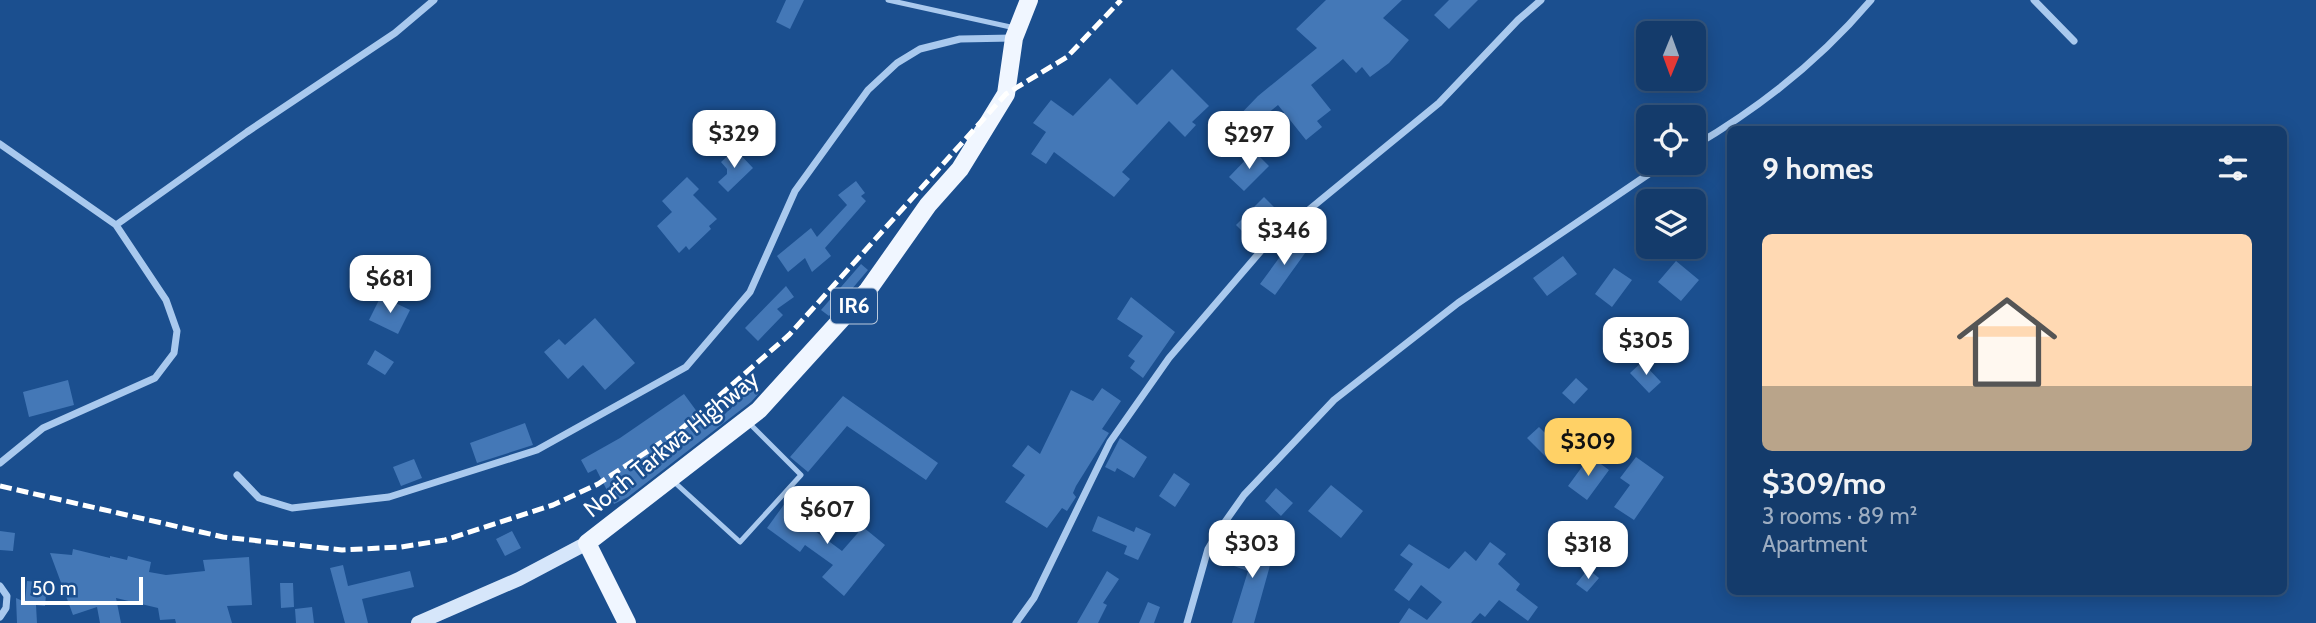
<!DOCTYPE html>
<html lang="en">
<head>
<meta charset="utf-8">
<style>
	body { margin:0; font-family:Cabin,sans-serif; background:#1d4271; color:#f1f3f6; height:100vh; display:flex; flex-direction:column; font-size:26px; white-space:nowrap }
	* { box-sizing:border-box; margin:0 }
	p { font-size:23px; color:#9dadc1 }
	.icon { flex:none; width:38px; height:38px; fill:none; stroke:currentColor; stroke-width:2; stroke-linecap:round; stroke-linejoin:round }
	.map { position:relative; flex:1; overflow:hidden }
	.side { position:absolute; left:1727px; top:126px; width:560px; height:469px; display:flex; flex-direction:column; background:#143b6b; border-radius:10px; box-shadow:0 4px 18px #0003,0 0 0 2px #33557e }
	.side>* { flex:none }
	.needle { width:46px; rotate:181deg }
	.controls { position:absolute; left:1636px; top:21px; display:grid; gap:14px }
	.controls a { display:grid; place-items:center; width:70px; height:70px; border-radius:10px; background:#143b6b; box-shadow:0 4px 18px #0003,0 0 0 2px #33557e; font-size:35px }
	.scale { position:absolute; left:21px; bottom:18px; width:122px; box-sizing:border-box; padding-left:7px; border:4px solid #fff; border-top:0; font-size:19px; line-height:24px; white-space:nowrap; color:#fff; -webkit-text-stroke:5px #1b4f8f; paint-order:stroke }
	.price { position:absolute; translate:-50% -60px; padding:0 16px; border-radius:14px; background:#fff; color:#222; font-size:23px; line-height:46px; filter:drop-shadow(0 2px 4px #0008) }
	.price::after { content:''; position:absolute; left:50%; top:42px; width:21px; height:16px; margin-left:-10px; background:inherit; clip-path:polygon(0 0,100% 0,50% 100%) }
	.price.active { background:#ffd166; color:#111 }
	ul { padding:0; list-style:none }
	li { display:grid; align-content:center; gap:14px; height:371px; padding:0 35px }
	li span { display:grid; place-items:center; height:217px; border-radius:10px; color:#555 }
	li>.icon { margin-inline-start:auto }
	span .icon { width:126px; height:126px; fill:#fffc; stroke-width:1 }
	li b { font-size:30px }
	h2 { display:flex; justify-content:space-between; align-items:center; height:84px; padding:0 35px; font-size:30px }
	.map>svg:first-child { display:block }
</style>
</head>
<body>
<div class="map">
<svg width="2316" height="623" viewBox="0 0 2316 623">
	<rect width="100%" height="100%" fill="#1b4f8f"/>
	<!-- building -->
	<path fill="#4478b7" d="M786 0H804L790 29 776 22Z
		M1326 0H1402L1383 18 1409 40 1389 63 1370 77 1362 67 1356 73 1343 59 1311 85 1331 110 1317 121 1322 127 1306 140 1278 105 1241 135 1231 124 1258 96 1317 48 1296 29Z
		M1449 0H1478L1449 29 1434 15Z
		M1172 69 1209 106 1192 122 1196 125 1185 137 1169 121 1122 172 1130 179 1114 197 1054 152 1046 164 1031 154 1046 132 1033 123 1051 100 1073 116 1110 78 1137 105Z
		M735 149 753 168 728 192 718 182 727 174V169L721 162Z
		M1254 151 1269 166 1244 191 1229 177Z
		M687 177 699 189 693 195 717 219 709 226 711 229 689 250 686 246 679 253 657 226 672 212 662 201Z
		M856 181 865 193 861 196 866 201 825 248 831 256 812 272 805 258 788 272 777 256 811 228 817 237 847 205 838 195Z
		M1264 197 1281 214 1253 242 1236 225Z
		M1293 239 1308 249 1275 295 1260 284Z
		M1563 256 1577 274 1547 296 1533 278Z
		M1676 261 1699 280 1681 301 1658 282Z
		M861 264 868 270 829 316 821 310Z
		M1614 268 1632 280 1612 307 1595 294Z
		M786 286 794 297 777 309 783 315 758 341 745 328Z
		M381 296 410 310 398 334 369 320Z
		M1131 297 1175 332 1143 378 1130 368 1135 361 1128 356 1143 336 1117 319Z
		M595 318 635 363 605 390 583 365 568 379 544 352 559 339 565 345Z
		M375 350 394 362 385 375 367 364Z
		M1642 362 1661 382 1649 393 1630 373Z
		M1576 378 1588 389 1574 404 1562 393Z
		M68 380 74 405 29 417 23 392Z
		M755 384 761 391 751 402 628 497 614 504 596 469 588 473 581 460 620 438 684 394 706 424 721 414 723 416Z
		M1102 388 1121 401 1102 429 1109 433 1076 486 1073 493 1076 497 1067 511 1062 508 1047 528 1005 502 1025 475 1012 466 1028 445 1040 454 1071 390 1093 401Z
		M843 396 938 463 926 480 847 426 808 472 790 457Z
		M525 423 533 445 477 463 470 443Z
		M1539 427 1558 446 1546 457 1527 438Z
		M1120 438 1147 457 1134 478 1117 468 1115 472 1105 467Z
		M1590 456 1609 470 1587 500 1568 486Z
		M1636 457 1664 477 1634 520 1614 507 1630 485 1620 478Z
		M414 459 422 478 401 486 393 467Z
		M1174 473 1190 484 1175 507 1159 496Z
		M1331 485 1363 511 1341 538 1308 511Z
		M1276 488 1293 503 1281 516 1265 501Z
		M788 499 821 524 815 531 842 551 863 527 885 545 844 596 822 577 833 565 805 545 800 552 767 528Z
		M1098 516 1134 532 1136 527 1151 534 1138 560 1124 554 1127 546 1092 531Z
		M0 531 15 533 13 551 0 550Z
		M512 531 521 548 505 556 496 539Z
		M1242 541 1274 551 1254 623H1232L1248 571 1234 566Z
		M1490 542 1506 554 1498 564 1520 584 1516 590 1538 607 1528 621 1499 600 1485 617 1480 613 1471 623H1399L1409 608 1427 620 1442 602 1421 585 1409 601 1394 590 1413 564 1400 555 1409 544 1449 569 1465 551 1476 561Z
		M73 549 110 558V556L127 560 128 556 151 562 149 572 166 575 205 571 203 560 249 557 252 605 227 606 232 623H176L175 619 160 620 158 608 116 598 121 623H100L97 607 73 615 50 553 72 555Z
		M343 565 348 586 410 571 414 587 362 599 368 623H345L330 568Z
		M1588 569 1599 578 1587 592 1576 584Z
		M1107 571 1119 579 1103 603 1107 605 1098 623H1077Z
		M27 581 47 583 45 606 36 605 37 623H17L16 598 25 602Z
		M280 583H293L294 607 281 608Z
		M1148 602 1160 607 1154 623H1139Z
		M312 607 314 623H296L295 609Z"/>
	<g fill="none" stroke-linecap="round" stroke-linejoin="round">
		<!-- lane -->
		<path stroke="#a9c9ee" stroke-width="5" d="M888 0 1015 28
			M672 480 740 542 801 475 748 422"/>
		<!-- street -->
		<path stroke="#a9c9ee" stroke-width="7" d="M2034 0 2074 41
			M0 144 116 225 166 300 177 331 174 353 155 378 43 428 0 463
			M1694 146C1761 107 1821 59 1871 0
			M116 225 247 132 395 33 434 0
			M237 475 259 498 292 508 389 497 537 450 686 367 750 292 795 191 868 90 897 63 920 49 960 39 1013 38
			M0 586 7 596 6 608 0 617
			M1016 623 1034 598 1110 442 1169 358 1266 245 1439 103 1518 20 1541 0
			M1187 623 1208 549 1220 529 1244 495 1334 400 1458 303 1665 163"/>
		<!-- secondary -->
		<path stroke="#d6e6fa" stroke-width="14" d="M418 623 519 579 587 543"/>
		<!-- primary -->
		<path stroke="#f0f6ff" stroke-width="18" d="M627 623 587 543 759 410 868 290 928 205 960 169 1006 94 1014 38 1029 0"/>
		<!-- rail -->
		<path stroke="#fff" stroke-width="5" stroke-dasharray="12 5" stroke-linecap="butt" d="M0 486 223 537 342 550 401 547 445 540 553 505 598 484 680 430 789 335 1006 94 1067 57 1121 0"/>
	</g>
	<g text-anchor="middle" stroke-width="5" stroke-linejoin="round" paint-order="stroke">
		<!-- shield labels -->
		<rect fill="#1b4f8f" stroke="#bbcadd" stroke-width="2" x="831" y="288.5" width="46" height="35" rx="5"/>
		<g font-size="21" font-weight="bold" fill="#fff">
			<text x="854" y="313">IR6</text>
		</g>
		<!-- street labels -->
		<g font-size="23" fill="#fff" stroke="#1b4f8f">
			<text transform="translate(671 444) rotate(-39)" y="8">North Tarkwa Highway</text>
		</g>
	</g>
</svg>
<div class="controls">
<a><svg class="needle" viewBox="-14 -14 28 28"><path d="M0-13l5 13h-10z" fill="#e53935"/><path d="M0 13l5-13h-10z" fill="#9dadc1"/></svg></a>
<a><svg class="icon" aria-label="locate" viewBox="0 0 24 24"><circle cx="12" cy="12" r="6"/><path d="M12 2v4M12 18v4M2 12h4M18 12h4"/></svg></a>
<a><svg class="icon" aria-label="layers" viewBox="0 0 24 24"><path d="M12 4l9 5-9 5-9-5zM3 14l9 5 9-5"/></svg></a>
</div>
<div class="scale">50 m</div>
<b class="price" style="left:734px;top:170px">$329</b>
<b class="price" style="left:1249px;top:171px">$297</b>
<b class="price" style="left:1284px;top:267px">$346</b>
<b class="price" style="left:390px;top:315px">$681</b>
<b class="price" style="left:1646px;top:377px">$305</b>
<b class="price active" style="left:1588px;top:478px">$309</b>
<b class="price" style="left:827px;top:546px">$607</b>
<b class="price" style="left:1252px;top:580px">$303</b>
<b class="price" style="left:1588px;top:581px">$318</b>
<section class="side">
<h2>9 homes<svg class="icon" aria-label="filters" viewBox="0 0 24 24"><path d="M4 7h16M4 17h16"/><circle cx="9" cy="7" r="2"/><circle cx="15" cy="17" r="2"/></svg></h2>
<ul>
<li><span style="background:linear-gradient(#ffd9b3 70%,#b9a48a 0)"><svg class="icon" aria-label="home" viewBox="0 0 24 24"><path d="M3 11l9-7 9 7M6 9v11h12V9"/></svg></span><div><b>$309/mo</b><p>3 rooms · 89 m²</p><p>Apartment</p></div></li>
</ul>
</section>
</div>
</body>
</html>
